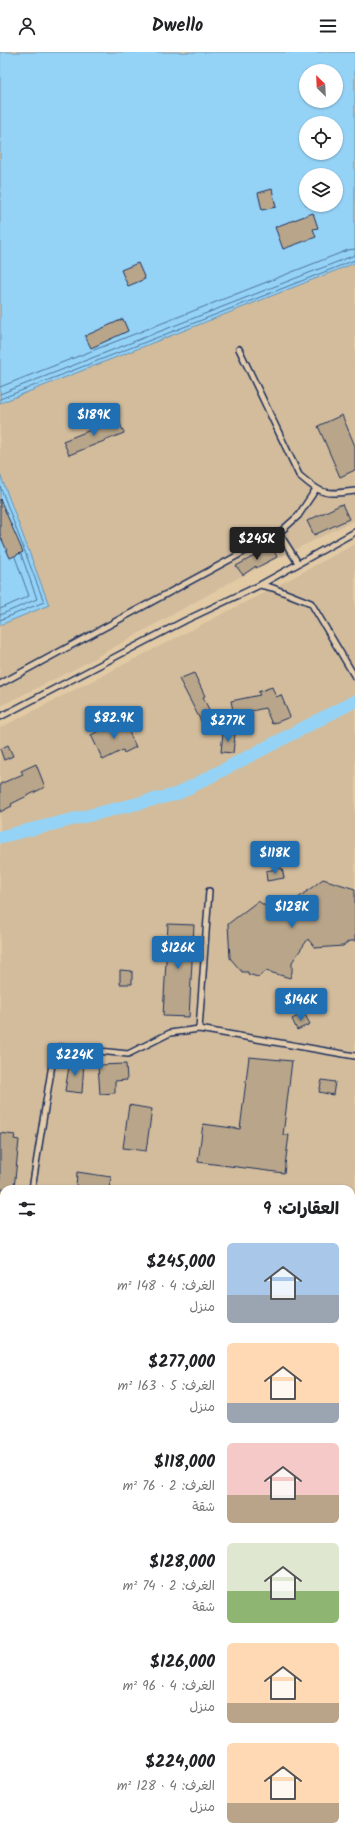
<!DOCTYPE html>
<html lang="ar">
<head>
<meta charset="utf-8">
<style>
	body { margin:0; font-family:Kalam,"Playpen Sans Arabic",sans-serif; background:#f6f6f6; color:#202124; direction:rtl; height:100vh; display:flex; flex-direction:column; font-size:15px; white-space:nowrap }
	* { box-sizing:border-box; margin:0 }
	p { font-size:13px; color:#757577 }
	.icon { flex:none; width:22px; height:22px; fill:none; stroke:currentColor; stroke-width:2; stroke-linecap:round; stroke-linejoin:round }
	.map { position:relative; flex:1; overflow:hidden; direction:ltr }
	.side { position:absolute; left:0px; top:1133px; width:355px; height:656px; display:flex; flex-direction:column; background:#fff; border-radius:12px 12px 0 0; box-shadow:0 1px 3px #0004; direction:rtl }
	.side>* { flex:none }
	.needle { width:26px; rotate:336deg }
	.buttons { position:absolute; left:299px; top:12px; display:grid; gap:8px }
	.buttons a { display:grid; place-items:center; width:44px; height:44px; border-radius:50%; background:#fff; box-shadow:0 1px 3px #0004; font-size:20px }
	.price { position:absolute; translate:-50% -34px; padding:0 9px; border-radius:4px; background:#1f6fb2; color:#fff; font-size:13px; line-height:26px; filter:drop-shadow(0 1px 2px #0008) }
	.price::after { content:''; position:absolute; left:50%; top:24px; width:12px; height:9px; margin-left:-6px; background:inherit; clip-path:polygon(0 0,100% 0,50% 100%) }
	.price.selected { background:#222; color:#fff }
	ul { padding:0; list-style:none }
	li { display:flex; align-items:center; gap:12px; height:100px; padding:0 16px }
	li span { display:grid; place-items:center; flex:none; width:112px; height:80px; border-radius:6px; color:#555 }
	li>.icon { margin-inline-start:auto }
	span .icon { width:48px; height:48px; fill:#fffc; stroke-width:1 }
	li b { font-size:17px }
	h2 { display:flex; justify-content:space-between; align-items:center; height:48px; padding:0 16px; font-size:17px }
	header { display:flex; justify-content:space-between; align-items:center; height:52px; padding:0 16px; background:#fff; font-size:18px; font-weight:700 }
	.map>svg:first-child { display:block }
</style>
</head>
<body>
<header><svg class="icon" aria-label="menu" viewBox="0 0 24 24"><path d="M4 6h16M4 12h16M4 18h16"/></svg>Dwello<svg class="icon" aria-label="person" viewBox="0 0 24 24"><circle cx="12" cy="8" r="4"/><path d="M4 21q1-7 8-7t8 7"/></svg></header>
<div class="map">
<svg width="355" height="1789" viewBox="0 0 355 1789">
	<rect width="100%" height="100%" fill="#e2caa5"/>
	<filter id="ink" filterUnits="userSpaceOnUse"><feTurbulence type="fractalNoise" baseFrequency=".025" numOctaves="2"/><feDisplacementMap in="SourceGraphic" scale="8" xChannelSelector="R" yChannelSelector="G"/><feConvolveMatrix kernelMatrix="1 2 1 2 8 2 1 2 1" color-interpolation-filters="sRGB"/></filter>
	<g filter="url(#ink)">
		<!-- built -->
		<path fill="#d2bc9c" d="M355 211V468L238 526 75 617 0 654V573L49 553 0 422V351Z
			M355 492V1299H351V1137H4V1254H0V676L273 536Z
			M0 1584 4 1585V1785H141L138 1789H0Z"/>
		<!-- water -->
		<path fill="#95d3f6" stroke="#6491b9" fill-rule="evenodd" d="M0 0H355V211L0 351ZM306 19H336V49H306ZM306 71H336V101H306ZM306 123H336V153H306Z
			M0 422 49 553 0 573Z
			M351 1340 355 1341V1486L351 1485Z
			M0 1345 4 1346V1482H0Z"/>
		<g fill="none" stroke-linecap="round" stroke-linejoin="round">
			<!-- shore -->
			<path stroke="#4c719b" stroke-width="1" d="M0 335 348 198 355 197
				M0 342 355 203
				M0 347 355 208
				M0 434 44 550 0 568
				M0 557 29 544 15 505
				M0 563 37 547 21 502"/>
			<!-- canal -->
			<path stroke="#95d3f6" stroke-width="13" d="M0 785 177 742 355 649"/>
		</g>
		<!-- building -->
		<path fill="#b9a68a" stroke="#1b2f5e" d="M272 137 276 155 262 158 258 141Z
			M313 161 318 176 313 177 316 185 283 197 275 175Z
			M138 211 145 227 128 234 121 218Z
			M123 267 128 279 91 296 85 284Z
			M342 363 355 394V418L340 425 318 374Z
			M118 367 124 381 69 403 63 389Z
			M0 447 23 500 10 506 0 483Z
			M342 452 349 467 314 483 307 469Z
			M272 494 277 505 256 516V514L243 523 236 514Z
			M194 621 205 644 203 645 214 668 202 671 179 627Z
			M272 635 276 645 281 643 290 665 272 672 265 656 234 663 231 649 260 643 258 640Z
			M123 667 136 695 124 701 123 698 103 708 91 683Z
			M223 681 235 682 233 701 221 700Z
			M8 693 13 704 4 708 0 697Z
			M36 712 45 735 11 752 12 754 0 760V732L23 722 21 719Z
			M282 816 284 826 267 829 266 819Z
			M323 827 355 837V889H349L343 894 315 896 308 887 292 910V920L290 926 266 919 258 925 248 922V920H242L230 906 228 872 258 849 280 864 289 853Z
			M168 872 194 873 189 965 163 964Z
			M120 918 132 919V932H120Z
			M304 961 310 972 297 978 292 967Z
			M249 1005 292 1009 283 1083H289L284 1121 198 1110 203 1072 240 1077Z
			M70 1008 84 1009 82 1041 65 1039Z
			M126 1012 127 1028 115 1029V1041L100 1042 98 1013Z
			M322 1028 335 1030 333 1043 319 1040Z
			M129 1053 152 1057 146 1099 123 1096Z
			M0 1081 15 1083 14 1087 19 1088 14 1137H0Z
			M77 1120 111 1125 109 1137H76Z"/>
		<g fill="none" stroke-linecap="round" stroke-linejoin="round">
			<defs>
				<path id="lane" d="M239 297 299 423C322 443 325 443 355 439
					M279 481 298 511
					M260 533 273 536 311 551 355 625
					M0 632 279 481 298 464 316 437
					M0 665 186 568 260 533 355 480
					M199 977 209 839
					M32 1137 54 1000 60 995 128 1002 170 981 199 977 355 1004
					M351 1285H355
					M351 1620 353 1605 355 1604
					M351 1622 355 1629"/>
				<path id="secondary" d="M147 1789 150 1785"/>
				<path id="highway" d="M0 1558 4 1559
					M0 1574H4
					M351 1716 355 1719
					M351 1734 355 1737"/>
			</defs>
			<!-- lane casing -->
			<use href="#lane" stroke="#1b2f5e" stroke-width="8"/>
			<!-- secondary casing -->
			<use href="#secondary" stroke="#1b2f5e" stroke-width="18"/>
			<!-- highway casing -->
			<use href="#highway" stroke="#1b2f5e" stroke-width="22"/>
			<!-- lane -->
			<use href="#lane" stroke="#e3ccac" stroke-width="5"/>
			<!-- secondary -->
			<use href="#secondary" stroke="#e3ccac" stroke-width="15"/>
			<!-- highway -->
			<use href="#highway" stroke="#e3ccac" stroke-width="19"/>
		</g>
	</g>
</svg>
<div class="buttons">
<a><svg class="needle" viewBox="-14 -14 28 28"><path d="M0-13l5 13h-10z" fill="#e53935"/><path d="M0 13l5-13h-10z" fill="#757577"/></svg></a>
<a><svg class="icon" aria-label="locate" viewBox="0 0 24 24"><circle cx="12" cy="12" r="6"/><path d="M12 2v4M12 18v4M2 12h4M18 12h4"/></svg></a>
<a><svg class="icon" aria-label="layers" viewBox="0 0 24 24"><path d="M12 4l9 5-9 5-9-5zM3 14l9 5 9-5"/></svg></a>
</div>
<b class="price" style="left:94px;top:385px">$189K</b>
<b class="price selected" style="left:257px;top:509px">$245K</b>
<b class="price" style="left:114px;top:688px">$82.9K</b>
<b class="price" style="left:228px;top:691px">$277K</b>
<b class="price" style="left:275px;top:823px">$118K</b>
<b class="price" style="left:292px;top:877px">$128K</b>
<b class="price" style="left:178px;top:918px">$126K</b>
<b class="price" style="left:301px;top:970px">$146K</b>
<b class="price" style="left:75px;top:1025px">$224K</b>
<section class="side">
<h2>العقارات: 9<svg class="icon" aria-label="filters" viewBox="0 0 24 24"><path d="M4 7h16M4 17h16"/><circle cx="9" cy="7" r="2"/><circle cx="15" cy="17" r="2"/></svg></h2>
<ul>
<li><span style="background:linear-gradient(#a9c7e8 65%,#9aa5b1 0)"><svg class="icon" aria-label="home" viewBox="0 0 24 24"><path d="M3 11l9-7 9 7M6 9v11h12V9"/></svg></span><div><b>$245,000</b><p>الغرف: 4 · 148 m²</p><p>منزل</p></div></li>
<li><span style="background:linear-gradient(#ffd9b3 75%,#9aa5b1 0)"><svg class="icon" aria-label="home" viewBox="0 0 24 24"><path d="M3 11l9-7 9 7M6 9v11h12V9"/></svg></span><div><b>$277,000</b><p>الغرف: 5 · 163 m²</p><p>منزل</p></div></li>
<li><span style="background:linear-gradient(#f6c9c9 65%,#b9a48a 0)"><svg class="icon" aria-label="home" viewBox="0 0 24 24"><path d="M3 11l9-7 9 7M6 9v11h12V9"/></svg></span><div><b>$118,000</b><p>الغرف: 2 · 76 m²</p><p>شقة</p></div></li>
<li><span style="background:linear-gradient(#dfe7d0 60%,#8fb573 0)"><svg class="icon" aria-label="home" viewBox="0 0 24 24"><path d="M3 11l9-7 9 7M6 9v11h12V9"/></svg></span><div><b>$128,000</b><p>الغرف: 2 · 74 m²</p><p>شقة</p></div></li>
<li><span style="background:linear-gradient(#ffd9b3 75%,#b9a48a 0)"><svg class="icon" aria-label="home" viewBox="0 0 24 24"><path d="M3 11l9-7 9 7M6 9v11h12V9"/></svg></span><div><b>$126,000</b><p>الغرف: 4 · 96 m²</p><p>منزل</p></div></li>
<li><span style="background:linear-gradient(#ffd9b3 75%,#b9a48a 0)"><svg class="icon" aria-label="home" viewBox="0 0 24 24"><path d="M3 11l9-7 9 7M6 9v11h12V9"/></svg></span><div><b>$224,000</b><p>الغرف: 4 · 128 m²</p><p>منزل</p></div></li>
</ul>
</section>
</div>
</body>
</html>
